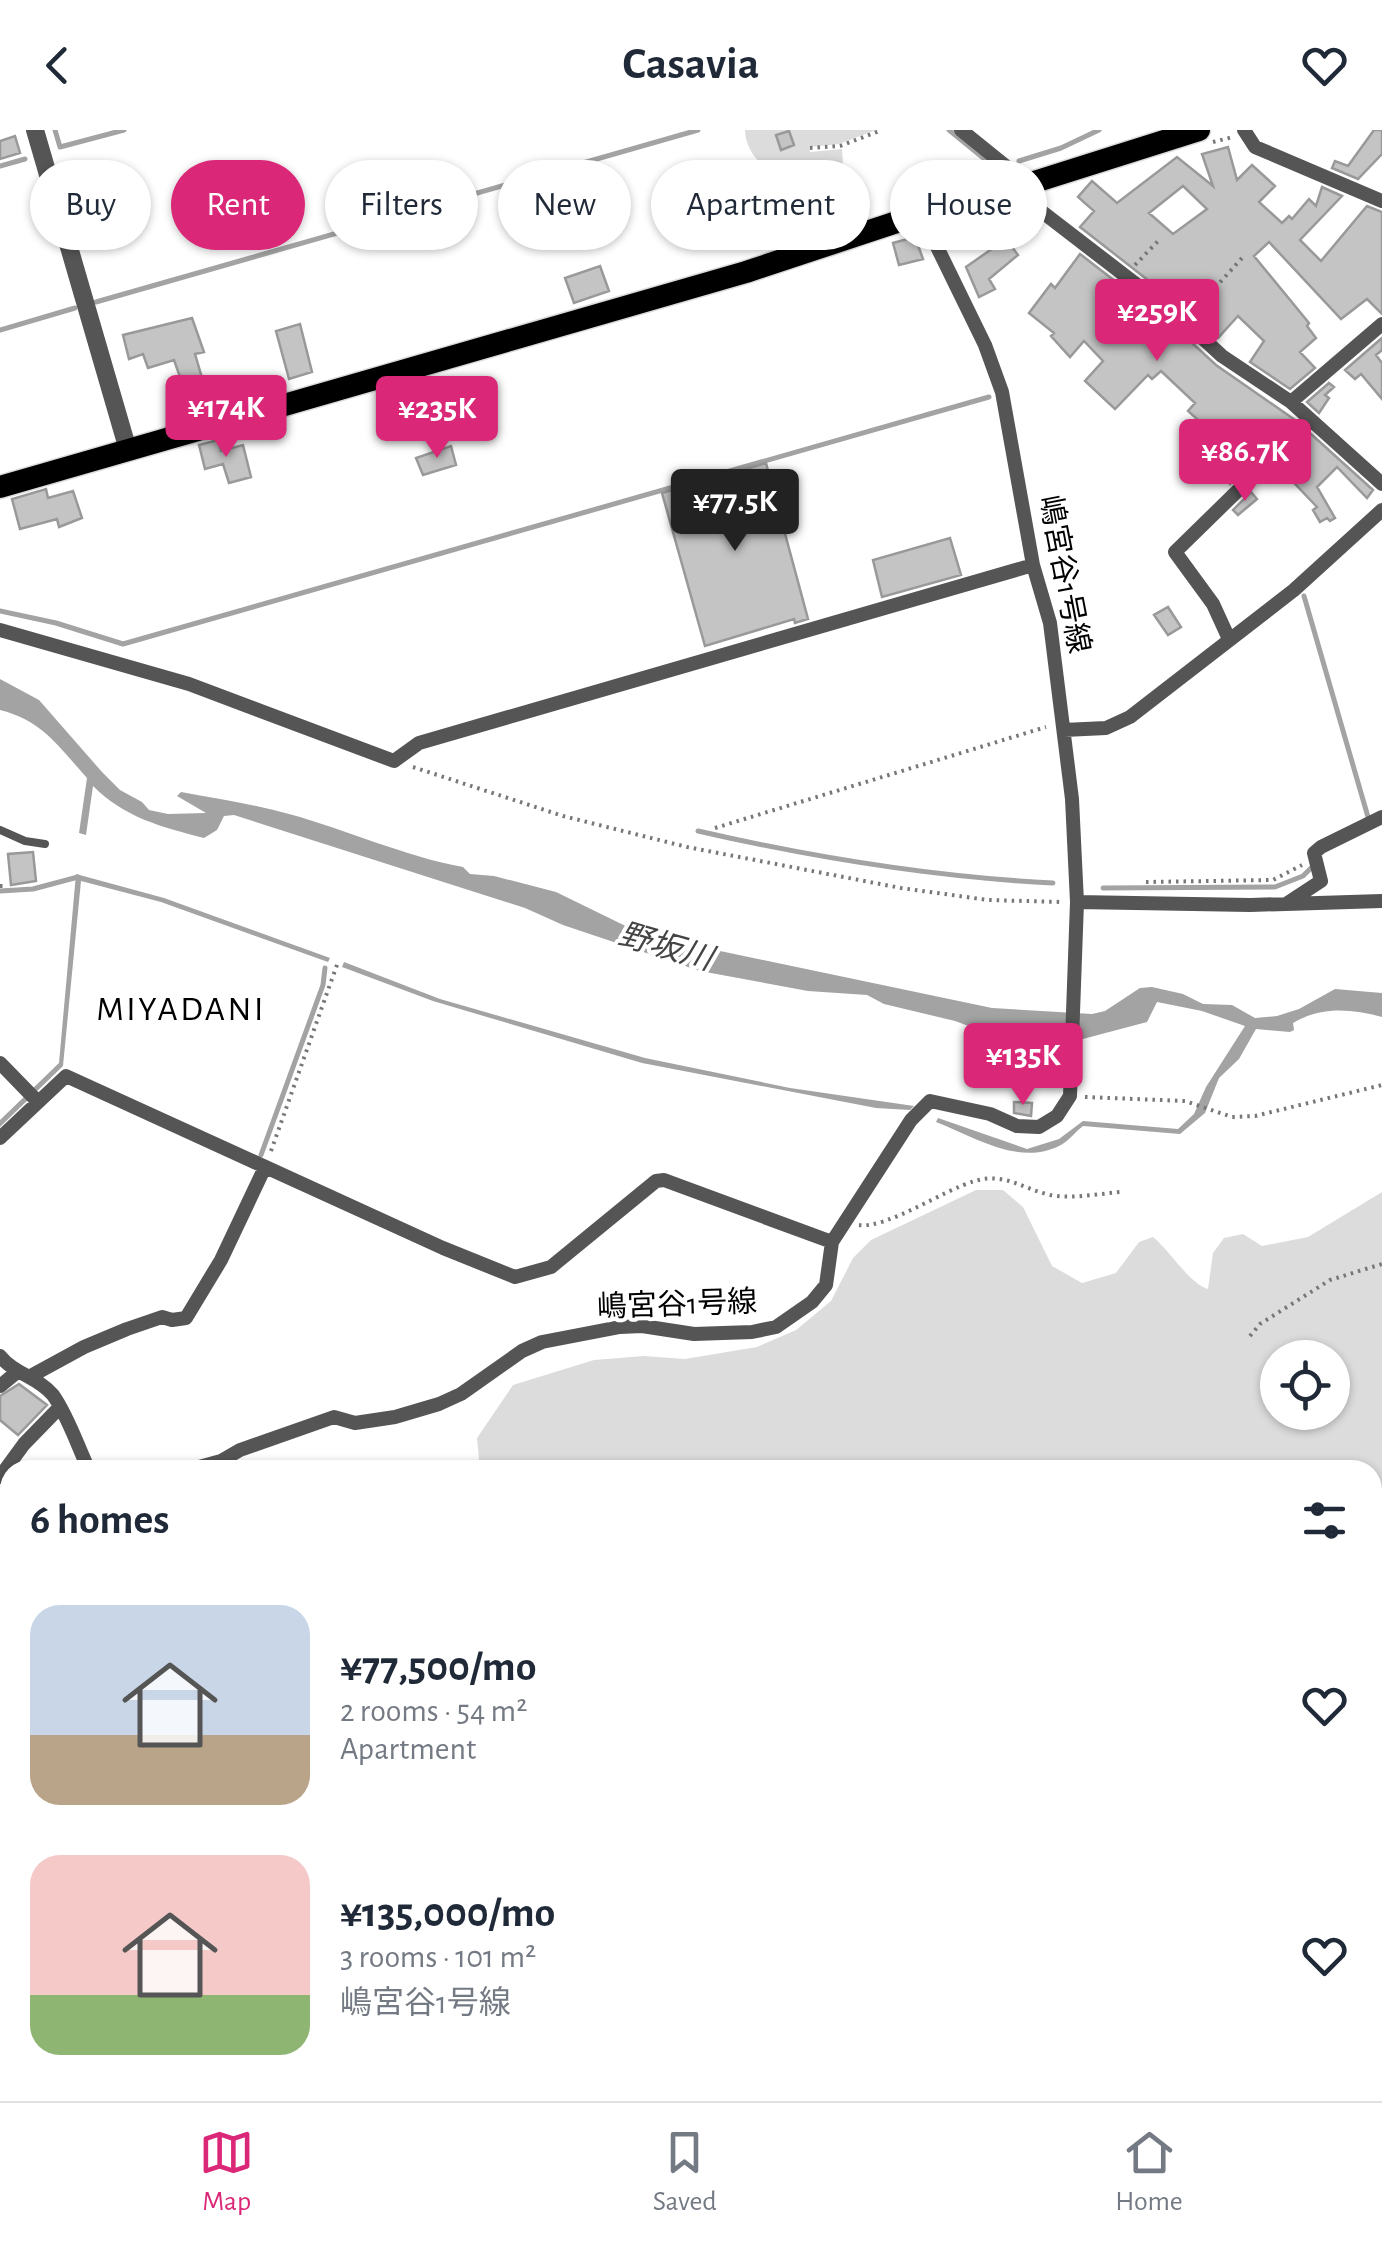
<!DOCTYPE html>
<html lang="en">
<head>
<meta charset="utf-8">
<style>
	body { margin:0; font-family:"Alegreya Sans","Noto Sans JP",sans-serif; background:#f6f6f7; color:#1f2937; height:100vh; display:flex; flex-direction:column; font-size:38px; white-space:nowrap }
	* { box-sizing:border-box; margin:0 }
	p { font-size:32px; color:#747a83 }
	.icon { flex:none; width:55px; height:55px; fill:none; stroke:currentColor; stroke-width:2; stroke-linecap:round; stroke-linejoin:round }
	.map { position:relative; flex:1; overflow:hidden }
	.details { position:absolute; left:0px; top:1330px; width:1382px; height:642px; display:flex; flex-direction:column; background:#fff; border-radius:30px 30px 0 0; box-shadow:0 2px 8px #0004 }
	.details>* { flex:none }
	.top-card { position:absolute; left:30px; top:30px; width:1322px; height:90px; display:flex; gap:20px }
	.controls { position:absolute; left:1260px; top:1210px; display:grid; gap:20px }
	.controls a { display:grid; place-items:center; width:90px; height:90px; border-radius:50%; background:#fff; box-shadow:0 2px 8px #0004; font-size:50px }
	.price { position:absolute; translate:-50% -85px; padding:0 22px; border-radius:10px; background:#db2777; color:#fff; font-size:32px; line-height:65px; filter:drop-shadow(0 2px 5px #0008) }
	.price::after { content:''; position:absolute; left:50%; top:60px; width:30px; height:22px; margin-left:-15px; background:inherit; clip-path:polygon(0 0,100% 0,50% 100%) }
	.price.active { background:#222; color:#fff }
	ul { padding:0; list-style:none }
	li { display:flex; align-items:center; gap:30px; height:250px; padding:0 30px }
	li span { display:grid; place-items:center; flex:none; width:280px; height:200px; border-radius:30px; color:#555 }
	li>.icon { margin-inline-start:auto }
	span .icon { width:120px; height:120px; fill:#fffc; stroke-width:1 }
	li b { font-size:42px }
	h2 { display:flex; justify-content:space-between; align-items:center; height:120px; padding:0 30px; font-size:42px }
	.chip { padding:0 35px; border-radius:45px; background:#fff; box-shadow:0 2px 8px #0004; font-size:35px; line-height:90px }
	.chip.active { background:#db2777; color:#fff }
	header { display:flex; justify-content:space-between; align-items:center; height:130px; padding:0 30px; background:#fff; font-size:45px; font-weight:600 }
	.dock { display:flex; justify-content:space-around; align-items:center; height:140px; border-top:2px solid #e0e1e3; background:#fff; font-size:28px; color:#747a83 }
	.dock a { display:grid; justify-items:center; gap:5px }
	.dock .active { color:#db2777 }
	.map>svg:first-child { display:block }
</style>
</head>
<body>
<header><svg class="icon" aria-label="back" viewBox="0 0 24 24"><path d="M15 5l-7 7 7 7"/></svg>Casavia<svg class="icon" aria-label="heart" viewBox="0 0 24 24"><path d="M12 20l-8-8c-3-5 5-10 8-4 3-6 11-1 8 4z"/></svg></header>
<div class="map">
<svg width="1382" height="1971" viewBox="0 0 1382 1971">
	<rect width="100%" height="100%" fill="#fff"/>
	<!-- green -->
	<path fill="#dcdcdc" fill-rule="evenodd" d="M745 0H876L839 14 810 17V22L842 19 843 33C837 38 830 45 823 48 790 59 746 36 745 0Z
		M976 1060H1003L1023 1077 1052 1136 1082 1153 1116 1143 1139 1112 1153 1107C1170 1121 1191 1155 1208 1159L1213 1123 1224 1108 1243 1104 1262 1116 1308 1107 1382 1062V1971H0V1529L10 1521V1962H1372V1340H480L477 1308 513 1255 594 1230 644 1226 685 1229 757 1217 796 1200 831 1171 853 1128 871 1110ZM1278 1228H1332V1282H1278Z"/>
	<!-- water -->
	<path fill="#a3a3a3" d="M0 549 39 570 102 642 120 660 142 672 149 680 168 684 206 683 177 666 181 662C218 669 254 674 289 684 348 700 403 726 463 737L470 744 494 746 556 762 644 805 992 878 1092 884 1105 881 1140 858 1152 857 1183 864 1203 874 1232 875 1255 888 1277 886 1299 879 1335 859 1382 863V887C1351 879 1322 876 1293 893L1294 900 1290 902 1256 899 1239 929 1219 948 1205 983 1180 1004 1083 996C1075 1002 1068 1012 1059 1016 1018 1036 975 1007 936 992L938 988 1027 1019 1059 1009 1083 991 1178 999 1194 984 1206 957 1245 896 1202 881 1157 872 1147 892 1079 910 990 904 955 891 884 874 867 865 808 861 700 841 563 795 525 778 234 685 224 686 217 700 204 708C162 697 125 688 93 656L86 705 79 703 87 648C58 616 43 591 0 580Z
		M76 744 164 768 330 828 328 832 161 772 81 751 63 936 0 997V990L59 933Z
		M344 832 440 869 645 928 790 958 914 976 910 980 876 978 642 933 433 871 342 837Z"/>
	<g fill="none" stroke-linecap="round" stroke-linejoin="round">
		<!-- stream -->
		<path stroke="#a3a3a3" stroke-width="5" d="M55 0 60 17 124 0
			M949 0 987 31
			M1019 31 1061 18 1099 0
			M0 36 25 29
			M96 172 698 0
			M0 200 75 178
			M1304 466 1368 687
			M0 481 56 493 123 514 989 267
			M698 701C816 728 932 747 1053 753
			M1103 758 1275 757 1303 746 1311 738
			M0 761 33 759 78 747
			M261 1025 323 855 325 838"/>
	</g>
	<!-- building -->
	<path fill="#c4c4c4" stroke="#999" stroke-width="2.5" fill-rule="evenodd" d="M1374 0H1382V24L1358 49 1332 38 1335 31 1348 36Z
		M789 1 794 15 781 20 776 5Z
		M15 6 20 23 0 29V11Z
		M1228 17 1237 50 1252 35 1275 56 1259 72 1282 93 1289 86 1292 89 1309 69 1316 76 1322 57 1342 66 1300 110 1321 131 1367 76 1382 82V184L1367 169 1341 189 1269 112 1254 126 1309 193 1307 196 1316 208 1300 222 1315 238 1290 259 1250 232 1264 211 1238 186 1218 208 1190 183 1080 97 1094 81 1078 67 1092 51 1117 73 1177 27 1213 56 1202 24ZM1183 56 1207 79 1173 104 1149 83Z
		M1016 78 1020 90 1032 100 1012 117 1018 125 989 149 995 159 979 167 966 137 996 116 987 87Z
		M915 107 923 129 899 135 893 113Z
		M1080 124 1177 199 1216 235 1295 290 1230 354 1193 310 1208 299 1188 281 1195 273 1161 241 1152 249 1148 245 1115 279 1085 251 1103 231 1084 211 1070 227 1051 206 1054 203 1029 183 1051 154 1055 158Z
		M600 136 609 161 574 173 565 148Z
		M192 188 204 222 195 224 205 258 186 264 174 230 148 238 143 224 129 229 123 205Z
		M300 194 312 242 289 249 276 201Z
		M1382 208V220L1376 225 1382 233V269L1361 244 1355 249 1345 240Z
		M250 253 254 268 234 274 229 258Z
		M1329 253 1334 257 1325 265 1329 268 1319 283 1307 272Z
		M1311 304 1373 360 1367 368 1337 337 1317 357 1335 388 1330 391 1327 388 1320 392 1313 380 1317 377 1278 336Z
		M218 310 221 321 243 315 251 347 229 353 223 334 205 339 199 315Z
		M451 316 456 335 423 345 416 328Z
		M766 333 808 489 795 493 794 489 705 516 662 363Z
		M46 359 48 368 73 361 82 388 59 397 57 389 20 399 12 369Z
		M1251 362 1257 369 1238 385 1233 380Z
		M950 408 961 445 882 467 873 430Z
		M1168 477 1181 497 1168 505 1154 485Z
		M33 722 36 751 11 755 8 724Z
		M1014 972 1032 973 1031 986 1014 983Z
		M19 1254 47 1275 18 1305 0 1290V1266Z"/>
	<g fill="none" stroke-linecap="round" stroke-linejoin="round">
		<defs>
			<path id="primary" d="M0 357 746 142 921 84 1028 54 1199 0"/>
		</defs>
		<!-- primary casing -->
		<use href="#primary" stroke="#dbdbdb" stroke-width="25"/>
		<!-- path -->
		<path stroke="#777" stroke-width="4" stroke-dasharray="2.5 5" stroke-linecap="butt" d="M1213 12 1233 7
			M810 18 840 16 882 0
			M1135 135 1159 110
			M1195 180 1242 128
			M413 637 563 686 687 717 901 758 988 770 1062 772
			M715 698 1046 597
			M1146 752 1273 750 1302 735
			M0 756H5
			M1085 967 1185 971 1232 987 1255 986 1382 955
			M271 1021 338 832
			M859 1095C887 1099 945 1059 975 1051 1004 1042 1023 1059 1050 1065 1073 1069 1097 1064 1120 1062
			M1250 1206 1260 1194 1330 1150 1382 1134"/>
		<!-- service -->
		<path stroke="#555" stroke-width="8" d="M0 700 25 711 45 714"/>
		<!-- minor -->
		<path stroke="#555" stroke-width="14" d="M961 0 1028 54 1041 81 1184 191 1222 226 1291 272 1382 354
			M1244 0 1255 17 1382 71
			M1291 272 1382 194
			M0 500 189 554 394 631 419 613 1033 435
			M1229 509 1213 474 1175 422 1310 290
			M1064 600 1106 598 1130 587 1294 460 1382 380
			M1077 772 1250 775 1382 771
			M1286 774 1321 751 1314 723 1321 717 1382 687
			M0 933 38 972
			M0 1008 66 946 443 1118 515 1147 551 1137 656 1051 664 1050 832 1112
			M0 1226C14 1244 38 1247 53 1265 68 1286 78 1317 89 1340
			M29 1247 84 1217 127 1199 162 1187 172 1190 186 1188 221 1130 265 1037
			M0 1256 17 1242
			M188 1340 221 1331 240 1320 334 1287 355 1293 395 1287 439 1274 461 1264 522 1221 542 1212 620 1197 642 1196 694 1204 752 1202 776 1197 812 1172 826 1155 832 1112 911 990 930 971 990 984 1017 996 1039 997 1057 986 1070 966 1077 772 1072 669 1050 493 1033 435 1002 262 985 215 921 84
			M0 1347 24 1314 59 1278"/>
		<!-- tertiary -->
		<path stroke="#555" stroke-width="18" d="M35 0 128 320"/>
		<!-- primary -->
		<use href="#primary" stroke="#000" stroke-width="22"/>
	</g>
	<g text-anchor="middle" stroke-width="8" stroke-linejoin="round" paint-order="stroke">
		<!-- street labels -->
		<g font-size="30" fill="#000" stroke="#fff">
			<text transform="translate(1065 444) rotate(79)" y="10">嶋宮谷1号線</text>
			<text transform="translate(677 1174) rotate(-2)" y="10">嶋宮谷1号線</text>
		</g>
		<!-- water labels -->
		<g font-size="32" font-style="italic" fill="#444" stroke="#fff">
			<text transform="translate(666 816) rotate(16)" y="11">野坂川</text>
		</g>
		<!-- quarter labels -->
		<g font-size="35" letter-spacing="2.5" fill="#000" stroke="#fff">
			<text x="181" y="890">MIYADANI</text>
		</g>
	</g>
</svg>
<div class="controls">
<a><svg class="icon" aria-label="locate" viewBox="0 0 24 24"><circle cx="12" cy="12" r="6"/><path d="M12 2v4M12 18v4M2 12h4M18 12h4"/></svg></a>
</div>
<b class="price" style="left:1157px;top:234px">¥259K</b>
<b class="price" style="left:226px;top:330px">¥174K</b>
<b class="price" style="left:437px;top:331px">¥235K</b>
<b class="price" style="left:1245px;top:374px">¥86.7K</b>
<b class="price active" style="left:735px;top:424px">¥77.5K</b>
<b class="price" style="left:1023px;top:978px">¥135K</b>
<div class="top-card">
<a class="chip">Buy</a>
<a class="chip active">Rent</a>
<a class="chip">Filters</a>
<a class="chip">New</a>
<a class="chip">Apartment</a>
<a class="chip">House</a>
</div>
<section class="details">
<h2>6 homes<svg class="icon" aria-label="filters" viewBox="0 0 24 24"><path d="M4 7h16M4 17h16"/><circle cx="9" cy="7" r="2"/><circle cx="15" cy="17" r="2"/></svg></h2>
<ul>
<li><span style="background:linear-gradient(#c9d6e8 65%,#b9a48a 0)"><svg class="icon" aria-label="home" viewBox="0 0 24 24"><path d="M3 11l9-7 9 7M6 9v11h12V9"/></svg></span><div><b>¥77,500/mo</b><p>2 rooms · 54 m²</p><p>Apartment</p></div><svg class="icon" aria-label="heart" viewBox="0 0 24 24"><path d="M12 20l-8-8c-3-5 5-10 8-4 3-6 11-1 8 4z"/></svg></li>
<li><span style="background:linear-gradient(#f6c9c9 70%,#8fb573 0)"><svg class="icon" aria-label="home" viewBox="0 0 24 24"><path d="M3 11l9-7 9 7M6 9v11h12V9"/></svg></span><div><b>¥135,000/mo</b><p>3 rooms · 101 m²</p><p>嶋宮谷1号線</p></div><svg class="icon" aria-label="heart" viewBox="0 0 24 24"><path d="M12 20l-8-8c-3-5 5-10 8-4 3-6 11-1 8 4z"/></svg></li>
</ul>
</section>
</div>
<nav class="dock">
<a class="active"><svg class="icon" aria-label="map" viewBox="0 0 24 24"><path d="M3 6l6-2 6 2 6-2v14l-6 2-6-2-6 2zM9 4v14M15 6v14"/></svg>Map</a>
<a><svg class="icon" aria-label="saved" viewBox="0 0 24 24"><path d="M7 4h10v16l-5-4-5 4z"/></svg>Saved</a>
<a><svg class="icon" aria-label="home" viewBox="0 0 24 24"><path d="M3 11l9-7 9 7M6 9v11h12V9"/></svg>Home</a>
</nav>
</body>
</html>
